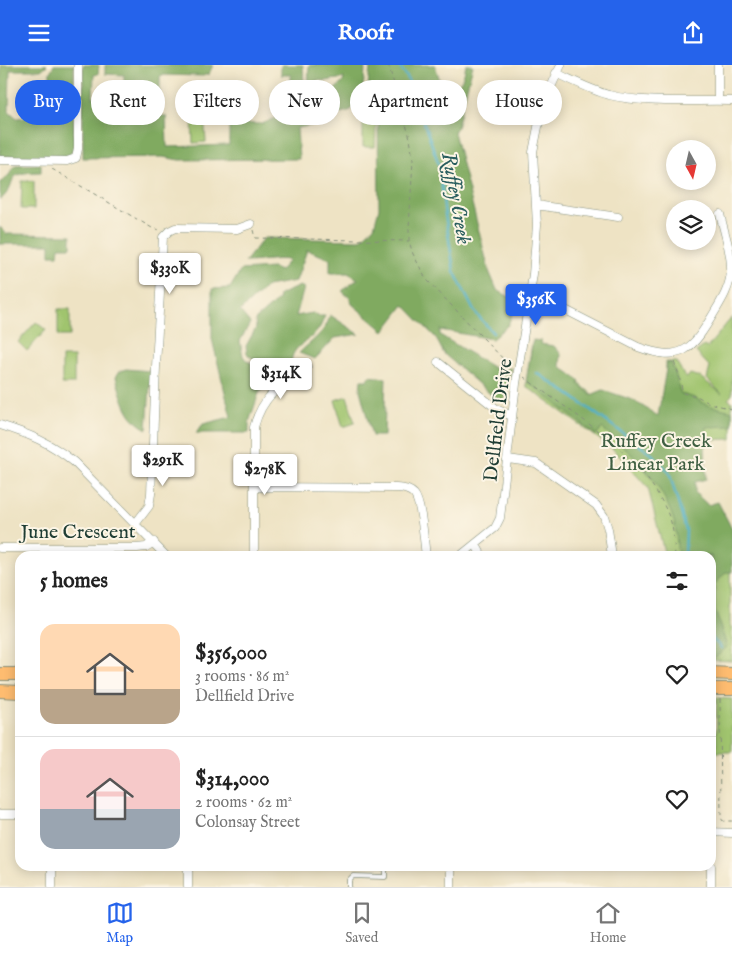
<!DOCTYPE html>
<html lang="en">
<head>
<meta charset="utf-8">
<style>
	body { margin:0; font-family:"IM FELL English",serif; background:#f2f2f2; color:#222; height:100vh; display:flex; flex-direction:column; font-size:19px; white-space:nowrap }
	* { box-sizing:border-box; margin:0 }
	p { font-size:16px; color:#767676 }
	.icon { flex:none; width:28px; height:28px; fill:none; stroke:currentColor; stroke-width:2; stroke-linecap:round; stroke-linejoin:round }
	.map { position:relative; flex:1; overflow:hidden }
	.details { position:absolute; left:15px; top:486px; width:701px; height:320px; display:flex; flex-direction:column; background:#fff; border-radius:15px; box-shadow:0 2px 12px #0003 }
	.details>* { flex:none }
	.top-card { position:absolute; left:15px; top:15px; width:702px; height:45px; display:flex; gap:10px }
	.needle { width:32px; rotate:172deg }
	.fabs { position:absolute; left:666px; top:75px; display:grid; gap:10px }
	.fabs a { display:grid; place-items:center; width:50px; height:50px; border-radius:50%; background:#fff; box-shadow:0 2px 12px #0003; font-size:25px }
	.price { position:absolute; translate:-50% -42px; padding:0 11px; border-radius:5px; background:#fff; color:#222; font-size:16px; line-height:32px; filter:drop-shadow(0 1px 2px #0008) }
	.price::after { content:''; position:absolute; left:50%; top:30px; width:15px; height:11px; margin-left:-8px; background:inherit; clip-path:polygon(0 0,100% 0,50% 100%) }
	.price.current { background:#2563eb; color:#fff }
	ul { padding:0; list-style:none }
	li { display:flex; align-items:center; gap:15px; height:125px; padding:0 25px }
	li+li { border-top:1px solid #e0e0e0 }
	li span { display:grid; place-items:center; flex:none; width:140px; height:100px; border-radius:15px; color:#555 }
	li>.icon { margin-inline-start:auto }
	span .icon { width:60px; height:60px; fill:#fffc; stroke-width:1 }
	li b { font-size:21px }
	h2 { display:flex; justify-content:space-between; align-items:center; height:60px; padding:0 25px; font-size:21px }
	.pill { padding:0 18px; border-radius:22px; background:#fff; box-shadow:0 2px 12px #0003; font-size:18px; line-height:45px }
	.pill.current { background:#2563eb; color:#fff }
	header { display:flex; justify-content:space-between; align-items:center; height:65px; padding:0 25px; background:#2563eb; color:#fff; font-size:22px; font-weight:800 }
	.dock { display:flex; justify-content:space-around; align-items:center; height:70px; border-top:1px solid #e0e0e0; background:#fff; font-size:14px; color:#767676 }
	.dock a { display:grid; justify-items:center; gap:2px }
	.dock .current { color:#2563eb }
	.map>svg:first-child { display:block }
</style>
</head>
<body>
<header><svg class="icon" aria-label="menu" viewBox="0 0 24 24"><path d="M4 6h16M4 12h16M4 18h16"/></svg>Roofr<svg class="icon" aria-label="share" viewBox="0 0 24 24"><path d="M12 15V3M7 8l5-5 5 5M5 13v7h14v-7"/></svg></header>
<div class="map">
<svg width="732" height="822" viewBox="0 0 732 822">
	<rect width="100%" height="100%" fill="#fcf5e5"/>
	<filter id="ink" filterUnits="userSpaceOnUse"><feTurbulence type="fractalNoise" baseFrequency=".02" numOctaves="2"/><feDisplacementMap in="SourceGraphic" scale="10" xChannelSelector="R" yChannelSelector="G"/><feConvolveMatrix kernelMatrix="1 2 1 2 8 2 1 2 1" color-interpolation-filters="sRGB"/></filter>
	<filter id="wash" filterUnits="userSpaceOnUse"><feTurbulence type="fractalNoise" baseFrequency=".0096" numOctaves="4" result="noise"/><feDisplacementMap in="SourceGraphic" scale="20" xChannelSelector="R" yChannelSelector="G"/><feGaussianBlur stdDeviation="1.12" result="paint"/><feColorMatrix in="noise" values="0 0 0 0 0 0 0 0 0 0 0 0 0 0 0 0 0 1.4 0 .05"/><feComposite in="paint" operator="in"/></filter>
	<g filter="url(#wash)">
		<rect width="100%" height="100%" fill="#eee3c4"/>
		<!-- green -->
		<path fill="#a0c46e" stroke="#608051" d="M204 49 206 77 193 78 192 50Z
			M363 54 376 55 375 82H363Z
			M22 116H34V144H21Z
			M58 244H70V271H58Z
			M732 252V330L728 334 732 337V374L696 375 686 417 730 471V560L732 564V596L711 595V491H665L648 423 613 384 526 321 532 278 599 335 666 358V297H677L684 311 687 313 690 309 700 312 722 329 707 314 710 302 696 287 704 281 707 283Z
			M36 257 46 265 27 286 18 277Z
			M62 292H74V319H62Z
			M347 331 355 358 343 362 335 335Z
			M717 633 732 634V687H716Z"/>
		<!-- forest -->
		<path fill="#80aa61" stroke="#50744a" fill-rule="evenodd" d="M1 0H47L41 5H10L9 46 17 53 25 52 26 36 50 37V7L54 0H74V82L71 89 66 92 0 91Z
			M83 0H99L98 9 94 10 93 33H124V10L105 9V0H213L209 9 203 11 160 10V51H166L167 82 229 80V33L241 34V49L237 50V58L262 59 291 46V10H281V0H303C303 7 305 17 303 24 302 28 299 31 298 35 293 53 315 53 326 53L327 58 297 63 299 94 179 95 163 92 83 93Z
			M309 0H365C365 17 362 31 351 45 336 50 317 53 302 44V35L308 25ZM344 13 343 17 330 29H320L313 26 316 15 325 16Z
			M373 0H435L443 25C460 21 463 17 466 0H473L457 62 454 67 489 206 497 225 517 236 508 260 492 274 440 265V270L497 305 511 303 506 332 502 336 496 334 444 289 436 273 404 240 384 266 352 239 350 233 342 226 358 214 348 208H330V194L307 185 296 216 267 221 240 246 250 258 240 276 243 291 247 296 264 303 277 312 259 328 249 357V368H196L203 359 231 352 212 274V224L230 223 241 205 273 203 280 206 289 195C274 193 260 197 245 197L264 173 360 175 374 162 379 143 378 53H361L356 46 365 34 370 38 376 30 368 21 370 3Z
			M41 99V107C0 107 21 118 0 135V118L9 110 15 100Z
			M0 162 7 169 71 170V182H59L58 190H50V179H0Z
			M300 221 304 223 296 251 313 248 318 251H325C323 254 322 259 320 262 311 278 291 278 291 300L281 308 274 303 249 291 247 288 246 281 256 263 255 255 278 235 279 230Z
			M330 250 359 269 335 273 315 294 299 288C310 277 327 267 330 250Z
			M533 275 541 276V279L554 281 561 289 560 301 580 316 578 319 591 330 603 325 633 335 658 351 667 298H671C672 303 675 306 676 311 678 318 678 323 681 329L695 333 707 340 732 346V361L706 362 705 379 706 414 695 417V428L708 440 718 437 732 464V507H726L715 519V545L727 582 715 593H711V491H678C676 479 677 464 673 453 660 415 632 388 602 363L596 370 526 316Z
			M126 304 151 306 147 364C126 354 122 332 116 312L119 307Z
			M369 311 386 313 384 371H372L360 325 361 315H367Z"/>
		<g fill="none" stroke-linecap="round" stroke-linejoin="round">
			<!-- stream -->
			<path stroke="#45acc4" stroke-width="2.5" d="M398 0 407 12 440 102 444 143 454 206 474 246 493 268
				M537 308 570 330 653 390 669 407 686 465 685 491
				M711 572 721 583"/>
		</g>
	</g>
	<g filter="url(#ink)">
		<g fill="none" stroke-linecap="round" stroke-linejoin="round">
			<defs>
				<path id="lane" d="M349 822V815L353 811 385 812V801"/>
				<path id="street" d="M556 8C574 16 591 25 609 30 645 39 694 35 732 36
					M718 35V0
					M0 95 67 96 76 93 78 84V0
					M536 140 618 152
					M529 231 548 236 638 282C682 298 692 285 714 248 722 235 730 222 731 206 732 188 724 167 720 149
					M438 297 498 345 512 351
					M0 360C29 369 51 378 74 397L166 491
					M508 394 536 398 596 440 604 451 608 464 612 491
					M254 422 396 423C403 423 409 424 414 429 422 438 424 478 426 491
					M136 458 149 441 151 429 156 302 163 172 169 166 175 163 237 164 251 159
					M476 480 482 491
					M0 483H137L146 482 154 477
					M254 491V362C262 331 282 318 307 302
					M460 491 495 463 500 453 516 319 533 209 537 160 533 87 542 42 561 0
					M0 749H20
					M711 767 732 768
					M52 801V822
					M451 801V822
					M188 822V801
					M711 822V801"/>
				<path id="primary" d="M711 608 732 609
					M0 609H20
					M711 624H732
					M0 626 20 627"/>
			</defs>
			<!-- lane casing -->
			<use href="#lane" stroke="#86907c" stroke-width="5.5"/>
			<!-- street casing -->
			<use href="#street" stroke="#86907c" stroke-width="9"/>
			<!-- primary casing -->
			<use href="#primary" stroke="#86907c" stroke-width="14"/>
			<!-- path -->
			<path stroke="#86907c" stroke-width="1" stroke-dasharray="4 4" stroke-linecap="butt" d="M387 0 389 2 410 73 413 95 409 163V176L413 189 426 214 511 302
				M52 104 152 163 159 165
				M253 165 255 173 409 176
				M674 297 678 307 683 328 697 331 709 338 732 344
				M524 312C577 353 645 388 670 454 674 465 674 479 675 491
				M720 634 721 753 723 756H732"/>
			<!-- lane -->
			<use href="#lane" stroke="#fff" stroke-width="4"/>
			<!-- street -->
			<use href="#street" stroke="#fff" stroke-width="8"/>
			<!-- primary -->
			<use href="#primary" stroke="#febc70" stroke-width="12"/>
		</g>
	</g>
	<g text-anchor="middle" stroke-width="4" stroke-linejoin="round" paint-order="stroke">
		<!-- street labels -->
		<g font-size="20" fill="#1f3d34" stroke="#fcf5e5">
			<text transform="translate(497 355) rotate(-83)" y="7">Dellfield Drive</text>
			<text x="78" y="473">June Crescent</text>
		</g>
		<!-- park labels -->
		<g font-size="20" fill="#3f5f42" stroke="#fcf5e5">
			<text x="656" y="382">Ruffey Creek<tspan x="656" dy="23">Linear Park</tspan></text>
		</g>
		<!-- water labels -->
		<g font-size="21" font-style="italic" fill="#2a5e5f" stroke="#fcf5e5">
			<text transform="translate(457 133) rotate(80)" y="7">Ruffey Creek</text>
		</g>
	</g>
</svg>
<div class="fabs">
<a><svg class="needle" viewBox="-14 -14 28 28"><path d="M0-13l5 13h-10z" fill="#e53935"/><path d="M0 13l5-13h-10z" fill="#767676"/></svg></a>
<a><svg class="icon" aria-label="layers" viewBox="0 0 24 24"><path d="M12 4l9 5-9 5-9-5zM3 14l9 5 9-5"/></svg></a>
</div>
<b class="price" style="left:170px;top:230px">$330K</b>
<b class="price current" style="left:536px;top:261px">$356K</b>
<b class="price" style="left:281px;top:335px">$314K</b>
<b class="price" style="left:163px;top:422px">$291K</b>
<b class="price" style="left:265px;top:431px">$278K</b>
<div class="top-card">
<a class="pill current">Buy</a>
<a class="pill">Rent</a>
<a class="pill">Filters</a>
<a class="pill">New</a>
<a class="pill">Apartment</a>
<a class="pill">House</a>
</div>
<section class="details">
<h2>5 homes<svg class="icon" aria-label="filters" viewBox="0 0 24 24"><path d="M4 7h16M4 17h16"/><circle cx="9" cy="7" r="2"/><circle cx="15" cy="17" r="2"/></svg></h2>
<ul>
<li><span style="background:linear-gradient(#ffd9b3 65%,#b9a48a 0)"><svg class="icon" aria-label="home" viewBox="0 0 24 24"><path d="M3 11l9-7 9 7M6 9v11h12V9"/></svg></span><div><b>$356,000</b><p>3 rooms · 86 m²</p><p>Dellfield Drive</p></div><svg class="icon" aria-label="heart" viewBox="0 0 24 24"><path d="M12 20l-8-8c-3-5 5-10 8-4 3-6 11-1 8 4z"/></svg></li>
<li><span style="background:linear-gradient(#f6c9c9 60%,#9aa5b1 0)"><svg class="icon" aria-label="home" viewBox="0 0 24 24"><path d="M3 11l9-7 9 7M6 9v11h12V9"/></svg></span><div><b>$314,000</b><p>2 rooms · 62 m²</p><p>Colonsay Street</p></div><svg class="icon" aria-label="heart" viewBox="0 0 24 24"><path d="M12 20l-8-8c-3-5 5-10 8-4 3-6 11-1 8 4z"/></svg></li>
</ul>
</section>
</div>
<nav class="dock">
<a class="current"><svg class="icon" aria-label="map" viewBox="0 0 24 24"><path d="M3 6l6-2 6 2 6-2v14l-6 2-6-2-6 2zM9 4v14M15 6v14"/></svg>Map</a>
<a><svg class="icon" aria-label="saved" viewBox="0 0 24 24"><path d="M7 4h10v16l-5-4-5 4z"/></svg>Saved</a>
<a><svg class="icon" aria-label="home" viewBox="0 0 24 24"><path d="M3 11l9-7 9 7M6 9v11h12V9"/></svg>Home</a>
</nav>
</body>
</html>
